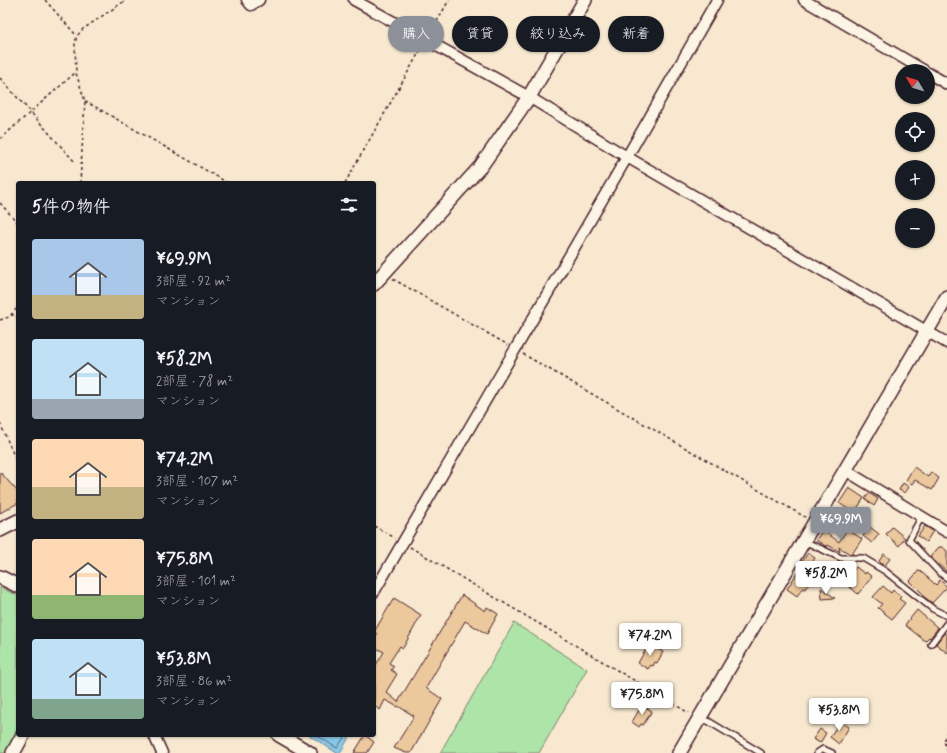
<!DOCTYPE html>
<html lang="ja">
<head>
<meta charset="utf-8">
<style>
	body { margin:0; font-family:Mynerve,"Klee One",sans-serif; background:#242831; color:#f1f3f6; height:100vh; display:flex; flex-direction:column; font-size:15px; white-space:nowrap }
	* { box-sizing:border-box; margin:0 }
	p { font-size:13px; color:#9ea1a6 }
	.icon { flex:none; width:22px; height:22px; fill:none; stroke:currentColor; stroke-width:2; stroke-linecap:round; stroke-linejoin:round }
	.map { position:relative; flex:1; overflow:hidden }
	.panel { position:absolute; left:16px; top:181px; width:360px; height:556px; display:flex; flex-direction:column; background:#171b24; border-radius:4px; box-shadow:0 1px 3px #0004 }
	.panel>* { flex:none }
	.banner { position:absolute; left:388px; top:16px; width:380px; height:36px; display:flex; gap:8px }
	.needle { width:26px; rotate:308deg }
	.buttons { position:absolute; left:895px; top:64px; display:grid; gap:8px }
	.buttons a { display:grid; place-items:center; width:40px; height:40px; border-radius:50%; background:#171b24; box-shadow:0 1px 3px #0004; font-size:20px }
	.price { position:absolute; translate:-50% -34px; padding:0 9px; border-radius:4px; background:#fff; color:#222; font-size:13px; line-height:26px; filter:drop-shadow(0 1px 2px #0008) }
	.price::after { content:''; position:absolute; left:50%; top:24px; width:12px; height:9px; margin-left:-6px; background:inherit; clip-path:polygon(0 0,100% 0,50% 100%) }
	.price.current { background:#8c9099; color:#fff }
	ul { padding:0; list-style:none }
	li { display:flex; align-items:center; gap:12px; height:100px; padding:0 16px }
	li span { display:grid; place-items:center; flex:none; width:112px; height:80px; border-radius:4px; color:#555 }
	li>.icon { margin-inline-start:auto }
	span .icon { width:48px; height:48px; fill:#fffc; stroke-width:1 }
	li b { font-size:17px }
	h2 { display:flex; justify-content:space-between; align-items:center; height:48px; padding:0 16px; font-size:17px }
	.pill { padding:0 14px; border-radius:18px; background:#171b24; box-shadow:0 1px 3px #0004; font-size:14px; line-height:36px }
	.pill.current { background:#8c9099; color:#fff }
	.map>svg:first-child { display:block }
</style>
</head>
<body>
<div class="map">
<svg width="947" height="753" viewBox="0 0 947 753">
	<rect width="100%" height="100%" fill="#f7e8cf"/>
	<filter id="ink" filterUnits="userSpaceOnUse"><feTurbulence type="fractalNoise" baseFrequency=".025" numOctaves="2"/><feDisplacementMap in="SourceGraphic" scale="8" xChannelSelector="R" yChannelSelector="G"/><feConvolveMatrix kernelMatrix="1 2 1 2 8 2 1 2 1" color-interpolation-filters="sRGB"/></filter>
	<g filter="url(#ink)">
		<!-- green -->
		<path fill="#ade4a7" stroke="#7c8269" d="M0 587 18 596V732L6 753H0Z
			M514 623 587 669 539 753H440Z"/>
		<!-- water -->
		<path fill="#86c8e7" stroke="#6e849c" d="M310 735H349L350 736 340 753H337L310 736Z"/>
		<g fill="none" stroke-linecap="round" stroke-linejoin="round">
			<!-- shore -->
			<path stroke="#626376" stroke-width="1" d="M316 735 337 748 346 735"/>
		</g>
		<!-- building -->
		<path fill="#ebc99d" stroke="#4a1f2b" d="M914 467 928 477 931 472 939 478 932 490 915 480 912 484 906 480Z
			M0 472 18 492V503L0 513Z
			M903 483 909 487 905 493 899 490Z
			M849 488 864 498 854 513 839 503Z
			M869 493 878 499 874 506 865 499Z
			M925 526 933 531 926 542 918 536Z
			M870 527 879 534 872 543 863 536Z
			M892 527 905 538 899 546 886 534Z
			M847 529 862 539 852 554H850L839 547 840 552 828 545 827 547 816 540 823 530 839 542Z
			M939 547H942L947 551V572L930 557Z
			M808 553 815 558 809 567 801 563Z
			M884 554 890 559 884 566 879 561Z
			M832 564 830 568 841 567 842 582 821 584 820 565Z
			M856 567 865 574 866 572 872 577 858 594 844 582Z
			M919 570 936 585 940 580 947 587 932 603 923 596 924 595 910 581Z
			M797 573 810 581 805 589 803 588 797 596 787 589Z
			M883 586 891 593 893 590 901 597 899 599 905 603 892 619 878 608 882 604 873 597Z
			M821 588 835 598 822 599Z
			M462 595 485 611 487 607 498 614 487 634 465 621 426 688 442 699 411 753H406L394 748 414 716 398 706V707L385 700 380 710 374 706V668L384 652 374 647V639L377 634 374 632 394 598 421 615 403 648 400 646 389 663 394 666 391 670 397 674 386 692 398 702Z
			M917 610 938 628 930 638 929 637 925 641 905 625Z
			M944 633 947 635V653L936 644Z
			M649 644 663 652 657 663 655 662 653 666 651 665 648 669 638 663Z
			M642 705 652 711 643 725 641 724 639 727 632 722Z
			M840 721 849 727 839 744 830 737Z
			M820 729 826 733 820 743 813 739Z
			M365 735 374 742 367 753H354Z"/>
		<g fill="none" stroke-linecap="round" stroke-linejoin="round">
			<defs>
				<path id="service" d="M922 516 909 540 939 572 947 578
					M804 541 841 558H863L885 571 933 609 947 616
					M931 644 947 623
					M700 719 708 721 761 753
					M817 753 823 749 832 753"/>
				<path id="minor" d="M247 0 251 5 259 0
					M354 0 529 97 627 157 947 343
					M804 0 925 71
					M928 73 947 84
					M845 470 947 532
					M374 592 627 157 717 0
					M154 735 162 753"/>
				<path id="tertiary" d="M374 284 481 166 529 97 585 0
					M0 530 18 521
					M0 577 18 586
					M279 735 310 753
					M13 753 23 735
					M679 753 947 297"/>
			</defs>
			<!-- service casing -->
			<use href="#service" stroke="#4a1f2b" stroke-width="8"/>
			<!-- minor casing -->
			<use href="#minor" stroke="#4a1f2b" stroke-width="13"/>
			<!-- tertiary casing -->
			<use href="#tertiary" stroke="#4a1f2b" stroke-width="16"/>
			<!-- path -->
			<path stroke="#4a1f2b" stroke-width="1.5" stroke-dasharray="3 3" stroke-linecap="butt" d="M45 0 77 36
				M431 32 449 0
				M0 78 74 161
				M85 101 228 183
				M0 139 75 73
				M80 183 85 101 76 73 75 43 77 36 83 29 126 0
				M345 183 421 49
				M0 203 18 223
				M393 279 508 345
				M11 314 18 318
				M0 320 9 317 18 307
				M523 354 805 517
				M0 423 18 465
				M374 526 395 538
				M410 547 689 713
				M947 731 944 741 947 751"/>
			<!-- service -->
			<use href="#service" stroke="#fcf5e5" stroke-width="5"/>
			<!-- minor -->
			<use href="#minor" stroke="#fcf5e5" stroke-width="10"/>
			<!-- tertiary -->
			<use href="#tertiary" stroke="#fcf5e5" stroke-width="13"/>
		</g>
	</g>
</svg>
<div class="buttons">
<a><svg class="needle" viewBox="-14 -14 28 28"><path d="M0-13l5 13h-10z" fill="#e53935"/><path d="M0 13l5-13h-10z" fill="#9ea1a6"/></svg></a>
<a><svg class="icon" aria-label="locate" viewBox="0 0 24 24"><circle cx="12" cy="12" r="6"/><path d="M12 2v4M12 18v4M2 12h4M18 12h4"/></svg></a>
<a>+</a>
<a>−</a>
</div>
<b class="price current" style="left:841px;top:541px">¥69.9M</b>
<b class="price" style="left:826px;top:595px">¥58.2M</b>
<b class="price" style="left:650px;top:657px">¥74.2M</b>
<b class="price" style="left:642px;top:716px">¥75.8M</b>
<b class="price" style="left:839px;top:732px">¥53.8M</b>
<div class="banner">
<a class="pill current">購入</a>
<a class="pill">賃貸</a>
<a class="pill">絞り込み</a>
<a class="pill">新着</a>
</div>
<section class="panel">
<h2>5件の物件<svg class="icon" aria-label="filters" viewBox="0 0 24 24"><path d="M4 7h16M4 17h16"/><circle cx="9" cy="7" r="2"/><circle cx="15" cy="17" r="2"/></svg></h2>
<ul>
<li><span style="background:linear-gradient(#a9c7e8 70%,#c2b280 0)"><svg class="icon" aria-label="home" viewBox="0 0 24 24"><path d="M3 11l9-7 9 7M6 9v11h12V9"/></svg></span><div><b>¥69.9M</b><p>3部屋 · 92 m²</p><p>マンション</p></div></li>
<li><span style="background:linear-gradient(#bfe0f5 75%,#9aa5b1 0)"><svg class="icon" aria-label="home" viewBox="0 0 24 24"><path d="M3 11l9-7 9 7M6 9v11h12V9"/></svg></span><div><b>¥58.2M</b><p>2部屋 · 78 m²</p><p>マンション</p></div></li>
<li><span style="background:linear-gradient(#ffd9b3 60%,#c2b280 0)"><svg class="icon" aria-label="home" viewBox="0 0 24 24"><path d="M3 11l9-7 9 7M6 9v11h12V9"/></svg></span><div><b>¥74.2M</b><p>3部屋 · 107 m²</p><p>マンション</p></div></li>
<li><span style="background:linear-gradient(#ffd9b3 70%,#8fb573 0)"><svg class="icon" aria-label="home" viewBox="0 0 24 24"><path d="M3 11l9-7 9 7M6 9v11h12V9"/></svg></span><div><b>¥75.8M</b><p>3部屋 · 101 m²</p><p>マンション</p></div></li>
<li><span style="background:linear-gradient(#bfe0f5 75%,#7fa58c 0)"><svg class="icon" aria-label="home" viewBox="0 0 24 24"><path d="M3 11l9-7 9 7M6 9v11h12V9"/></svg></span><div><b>¥53.8M</b><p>3部屋 · 86 m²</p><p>マンション</p></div></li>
</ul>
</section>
</div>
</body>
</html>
